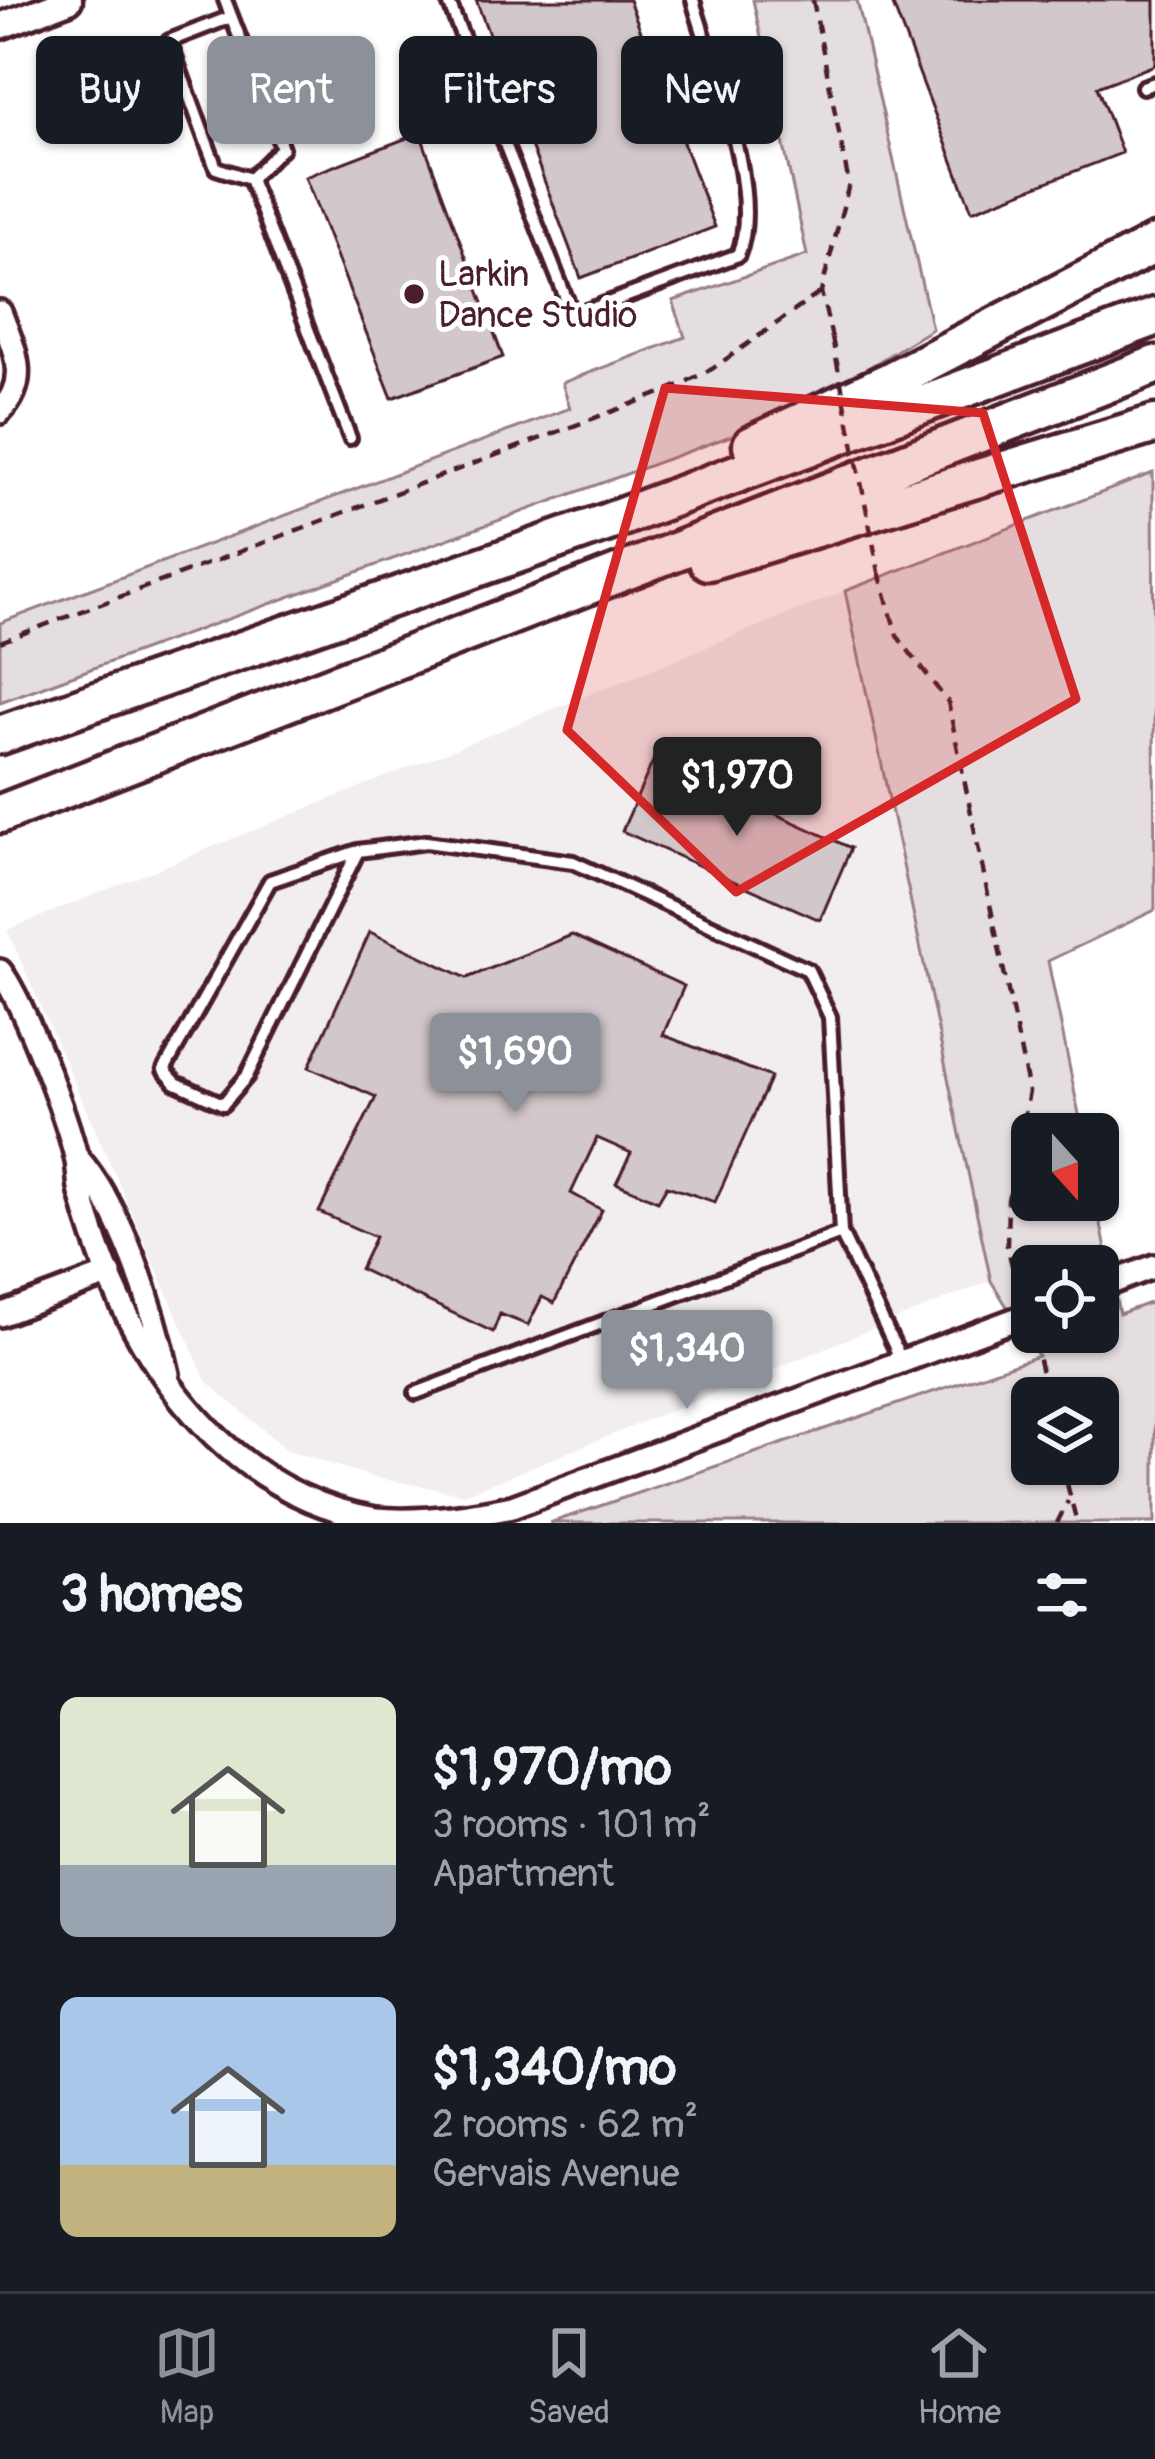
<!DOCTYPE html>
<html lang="en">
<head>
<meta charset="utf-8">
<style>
	body { margin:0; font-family:Pangolin,sans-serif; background:#20242c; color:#f1f3f6; height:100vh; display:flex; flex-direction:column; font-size:45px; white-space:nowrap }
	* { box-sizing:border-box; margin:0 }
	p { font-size:39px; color:#9ea1a6 }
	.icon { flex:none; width:66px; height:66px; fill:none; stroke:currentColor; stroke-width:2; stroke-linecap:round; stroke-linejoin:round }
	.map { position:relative; height:1523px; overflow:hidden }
	.side { display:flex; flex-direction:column; background:#171b24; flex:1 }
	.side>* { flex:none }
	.hud { position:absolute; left:36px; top:36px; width:1083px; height:108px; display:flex; gap:24px }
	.needle { width:78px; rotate:159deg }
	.buttons { position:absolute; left:1011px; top:1113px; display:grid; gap:24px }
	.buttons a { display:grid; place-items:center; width:108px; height:108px; border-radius:18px; background:#171b24; box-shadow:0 3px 9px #0004; font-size:60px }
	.price { position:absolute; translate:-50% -102px; padding:0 27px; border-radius:12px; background:#8c9099; color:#fff; font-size:39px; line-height:78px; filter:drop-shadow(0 3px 6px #0008) }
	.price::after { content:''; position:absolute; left:50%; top:72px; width:36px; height:27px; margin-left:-18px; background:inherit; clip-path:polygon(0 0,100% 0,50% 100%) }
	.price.current { background:#222; color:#fff }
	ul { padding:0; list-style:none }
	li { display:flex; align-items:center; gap:36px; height:300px; padding:0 60px }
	li span { display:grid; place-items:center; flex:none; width:336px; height:240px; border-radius:18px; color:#555 }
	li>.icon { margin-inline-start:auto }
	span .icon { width:144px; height:144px; fill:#fffc; stroke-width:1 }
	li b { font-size:51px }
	h2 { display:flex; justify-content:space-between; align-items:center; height:144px; padding:0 60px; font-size:51px }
	.tag { padding:0 42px; border-radius:18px; background:#171b24; box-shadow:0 3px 9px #0004; font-size:42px; line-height:108px }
	.tag.current { background:#8c9099; color:#fff }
	.dock { display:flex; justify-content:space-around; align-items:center; height:168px; border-top:3px solid #363941; background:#171b24; font-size:33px; color:#9ea1a6 }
	.dock a { display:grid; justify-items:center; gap:6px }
	.dock .current { color:#8c9099 }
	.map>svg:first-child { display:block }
</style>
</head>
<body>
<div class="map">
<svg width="1155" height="1523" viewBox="0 0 1155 1523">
	<rect width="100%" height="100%" fill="#fff"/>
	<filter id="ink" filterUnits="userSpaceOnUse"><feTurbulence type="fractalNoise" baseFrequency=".00833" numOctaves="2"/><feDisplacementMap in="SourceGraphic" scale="24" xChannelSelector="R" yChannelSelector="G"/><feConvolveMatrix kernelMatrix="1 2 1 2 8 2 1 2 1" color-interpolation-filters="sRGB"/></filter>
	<g filter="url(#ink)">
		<!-- built -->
		<path fill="#f2eeef" d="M845 591 991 1281 465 1494 376 1478 287 1450 206 1381 7 930Z"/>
		<!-- green -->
		<path fill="#e5dee0" stroke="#987e86" stroke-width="3" fill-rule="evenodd" d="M753 0H857L932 329 794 413 0 702V623L570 408 562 383 685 337 673 301 807 255Z
			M1153 473 1155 910 1048 961 1083 1134H1032V1200H1096L1119 1314 1155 1301V1523H550L1038 1356 991 1281 845 591ZM1032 1266H1098V1332H1032ZM1032 1398H1098V1464H1032Z"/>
		<!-- building -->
		<path fill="#d2c7cb" stroke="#4a1f2b" stroke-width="3" d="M476 0H629L715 227 581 278Z
			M891 0H1155V65L1097 87 1122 153 972 211Z
			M420 133 503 357 392 398 305 177Z
			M654 759 851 848 820 920 622 831Z
			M370 932 467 978 572 935 684 986 663 1035 771 1077 715 1202 667 1186 658 1201 616 1183 631 1153 597 1138 571 1193 602 1210 554 1303 542 1297 528 1325 500 1314 493 1332 360 1269 375 1237 319 1212 376 1097 309 1067Z"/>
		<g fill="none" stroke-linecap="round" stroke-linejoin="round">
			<defs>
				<path id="service" d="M225 0 282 148 250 179
					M448 0 573 316 738 255C764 192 711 65 693 0
					M231 17 169 41 216 168 250 179
					M1143 87 1155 83
					M250 179 350 438
					M358 851 247 1076 223 1104 176 1083 164 1070 270 881 358 851 426 842 573 862 808 970 830 1017 841 1233 902 1362
					M416 1393 841 1233"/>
				<path id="minor" d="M0 312C14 350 31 380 0 412
					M0 971C23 1001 67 1117 76 1157 79 1168 78 1181 81 1193 120 1340 215 1492 376 1519 420 1523 469 1516 512 1507L1032 1313
					M76 1156C122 1208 153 1306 168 1374
					M1098 1288 1155 1266
					M0 1315 110 1274"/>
				<path id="tertiary" d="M0 26 69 0"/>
				<path id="motorway" d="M752 445 890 381 1155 244
					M708 561 1155 424
					M0 735 608 522 1155 317
					M0 814 1155 365"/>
			</defs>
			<!-- service casing -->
			<use href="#service" stroke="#4a1f2b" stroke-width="20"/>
			<!-- minor casing -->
			<use href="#minor" stroke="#4a1f2b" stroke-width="30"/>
			<!-- tertiary casing -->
			<use href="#tertiary" stroke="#4a1f2b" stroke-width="33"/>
			<!-- motorway casing -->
			<use href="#motorway" stroke="#4a1f2b" stroke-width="45"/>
			<!-- path -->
			<path stroke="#4a1f2b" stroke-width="4.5" stroke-dasharray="12 9" stroke-linecap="butt" d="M813 0 849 184 821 292 832 338
				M879 572 897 636 948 702 1029 1092 1008 1200 1007 1246 1020 1296
				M0 642 669 390 712 369 821 292
				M1034 1339 1048 1398
				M1062 1464 1077 1523
				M1057 1523 1068 1501"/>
			<!-- service -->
			<use href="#service" stroke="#fff" stroke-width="10"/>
			<!-- minor -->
			<use href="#minor" stroke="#fff" stroke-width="21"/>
			<!-- tertiary -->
			<use href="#tertiary" stroke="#fff" stroke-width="24"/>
			<!-- motorway -->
			<use href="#motorway" stroke="#fff" stroke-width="36"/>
			<!-- path-bridge -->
			<path stroke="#4a1f2b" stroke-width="4.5" stroke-dasharray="12 9" stroke-linecap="butt" d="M832 338 879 572"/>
		</g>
	</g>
	<!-- marked area -->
	<path fill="#d62828" fill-opacity="0.2" stroke="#d62828" stroke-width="9" stroke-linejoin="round" d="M665 388 983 413 1076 699 736 892 567 730Z"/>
	<!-- markers -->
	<circle fill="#4a1f2b" stroke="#fff" stroke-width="4.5" cx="414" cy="294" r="12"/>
	<g text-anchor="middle" stroke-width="10" stroke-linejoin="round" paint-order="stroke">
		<!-- poi labels -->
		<g font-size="36" fill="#4a1f2b" stroke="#fff" text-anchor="start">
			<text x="438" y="286">Larkin<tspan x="438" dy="41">Dance Studio</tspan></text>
		</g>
	</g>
</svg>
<div class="buttons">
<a><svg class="needle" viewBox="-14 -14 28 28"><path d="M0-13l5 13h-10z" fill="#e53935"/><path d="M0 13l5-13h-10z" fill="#9ea1a6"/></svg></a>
<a><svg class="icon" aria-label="locate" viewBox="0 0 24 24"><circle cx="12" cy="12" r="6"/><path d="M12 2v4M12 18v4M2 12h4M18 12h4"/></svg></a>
<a><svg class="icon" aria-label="layers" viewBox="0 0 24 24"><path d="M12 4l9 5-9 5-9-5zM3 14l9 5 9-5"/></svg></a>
</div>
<b class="price current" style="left:737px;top:839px">$1,970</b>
<b class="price" style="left:515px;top:1115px">$1,690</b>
<b class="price" style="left:687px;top:1412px">$1,340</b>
<div class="hud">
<a class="tag">Buy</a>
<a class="tag current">Rent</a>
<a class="tag">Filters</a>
<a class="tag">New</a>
</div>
</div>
<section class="side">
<h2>3 homes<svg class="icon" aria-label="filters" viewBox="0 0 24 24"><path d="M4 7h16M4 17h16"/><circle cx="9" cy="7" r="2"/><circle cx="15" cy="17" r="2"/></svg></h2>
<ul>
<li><span style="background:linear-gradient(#dfe7d0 70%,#9aa5b1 0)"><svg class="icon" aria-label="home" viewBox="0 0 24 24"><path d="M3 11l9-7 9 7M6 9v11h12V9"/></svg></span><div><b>$1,970/mo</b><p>3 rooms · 101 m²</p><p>Apartment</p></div></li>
<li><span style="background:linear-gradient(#a9c7e8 70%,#c2b280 0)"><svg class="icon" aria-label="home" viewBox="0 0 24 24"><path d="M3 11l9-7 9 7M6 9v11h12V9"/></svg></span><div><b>$1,340/mo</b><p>2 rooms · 62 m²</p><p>Gervais Avenue</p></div></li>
</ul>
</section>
<nav class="dock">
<a class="current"><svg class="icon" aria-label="map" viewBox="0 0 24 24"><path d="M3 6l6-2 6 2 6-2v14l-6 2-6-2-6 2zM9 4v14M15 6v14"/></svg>Map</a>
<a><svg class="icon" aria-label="saved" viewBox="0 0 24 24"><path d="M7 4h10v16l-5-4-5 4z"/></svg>Saved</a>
<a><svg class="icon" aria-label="home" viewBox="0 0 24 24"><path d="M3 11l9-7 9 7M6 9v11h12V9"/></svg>Home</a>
</nav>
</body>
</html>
